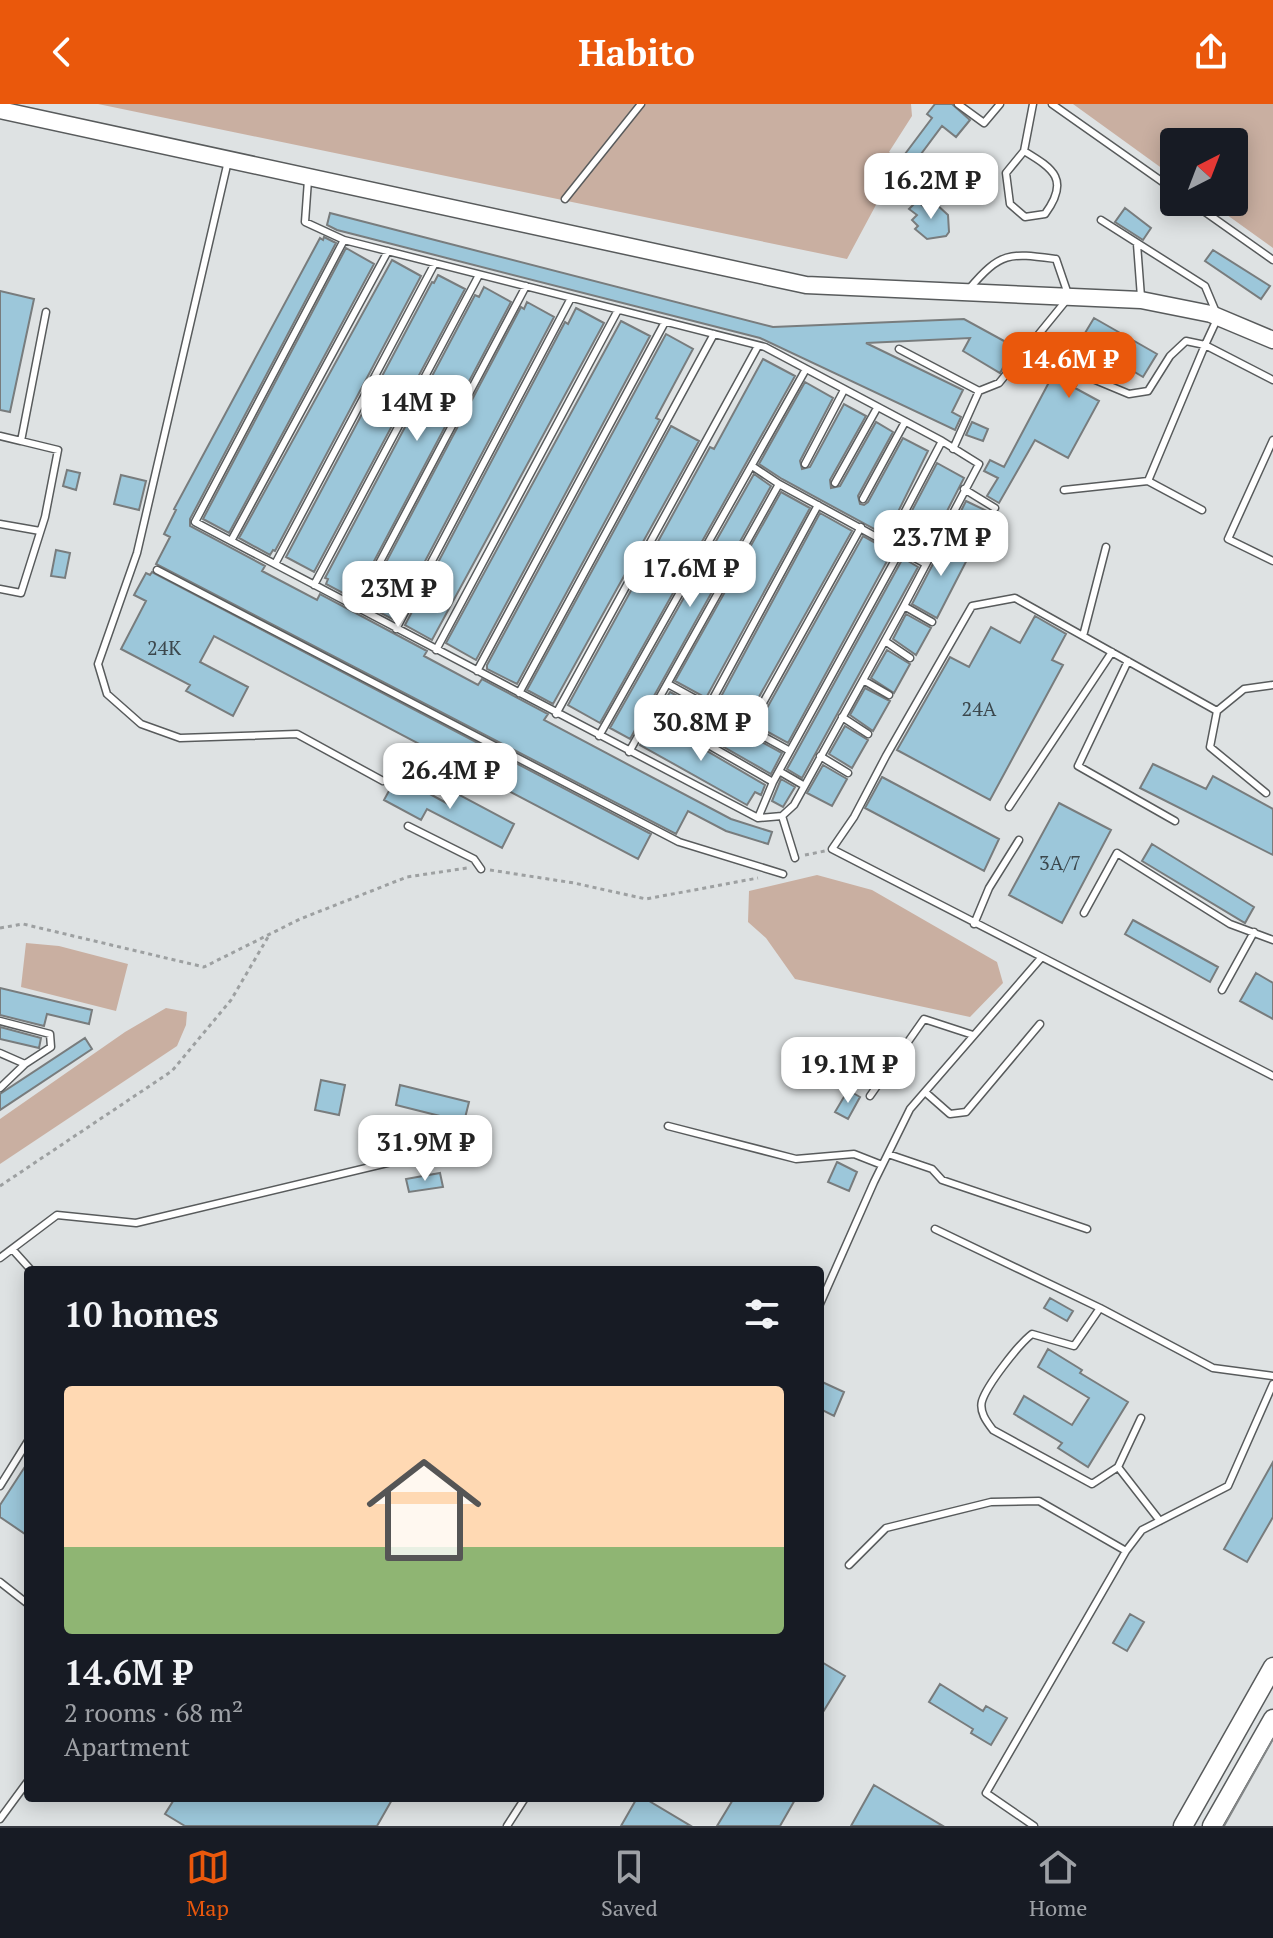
<!DOCTYPE html>
<html lang="en">
<head>
<meta charset="utf-8">
<style>
	body { margin:0; font-family:"PT Serif",serif; background:#242831; color:#f1f3f6; height:100vh; display:flex; flex-direction:column; font-size:30px; white-space:nowrap }
	* { box-sizing:border-box; margin:0 }
	p { font-size:26px; color:#9ea1a6 }
	.icon { flex:none; width:44px; height:44px; fill:none; stroke:currentColor; stroke-width:2; stroke-linecap:round; stroke-linejoin:round }
	.map { position:relative; flex:1; overflow:hidden }
	.sheet { position:absolute; left:24px; top:1162px; width:800px; height:536px; display:flex; flex-direction:column; background:#171b24; border-radius:8px; box-shadow:0 4px 20px #0003 }
	.sheet>* { flex:none }
	.needle { width:52px; rotate:42deg }
	.tools { position:absolute; left:1160px; top:24px; display:grid; gap:16px }
	.tools a { display:grid; place-items:center; width:88px; height:88px; border-radius:8px; background:#171b24; box-shadow:0 4px 20px #0003; font-size:40px }
	.price { position:absolute; translate:-50% -68px; padding:0 18px; border-radius:16px; background:#fff; color:#222; font-size:26px; line-height:52px; filter:drop-shadow(0 2px 4px #0008) }
	.price::after { content:''; position:absolute; left:50%; top:48px; width:24px; height:18px; margin-left:-12px; background:inherit; clip-path:polygon(0 0,100% 0,50% 100%) }
	.price.on { background:#ea580c; color:#fff }
	ul { padding:0; list-style:none }
	li { display:grid; align-content:center; gap:16px; height:424px; padding:0 40px }
	li+li { border-top:2px solid #363941 }
	li span { display:grid; place-items:center; height:248px; border-radius:8px; color:#555 }
	li>.icon { margin-inline-start:auto }
	span .icon { width:144px; height:144px; fill:#fffc; stroke-width:1 }
	li b { font-size:34px }
	h2 { display:flex; justify-content:space-between; align-items:center; height:96px; padding:0 40px; font-size:34px }
	header { display:flex; justify-content:space-between; align-items:center; height:104px; padding:0 40px; background:#ea580c; color:#fff; font-size:36px; font-weight:700 }
	.menu { display:flex; justify-content:space-around; align-items:center; height:112px; border-top:2px solid #363941; background:#171b24; font-size:22px; color:#9ea1a6 }
	.menu a { display:grid; justify-items:center; gap:4px }
	.menu .on { color:#ea580c }
	.map>svg:first-child { display:block }
</style>
</head>
<body>
<header><svg class="icon" aria-label="back" viewBox="0 0 24 24"><path d="M15 5l-7 7 7 7"/></svg>Habito<svg class="icon" aria-label="share" viewBox="0 0 24 24"><path d="M12 15V3M7 8l5-5 5 5M5 13v7h14v-7"/></svg></header>
<div class="map">
<svg width="1273" height="1722" viewBox="0 0 1273 1722">
	<rect width="100%" height="100%" fill="#dee2e3"/>
	<!-- green -->
	<path fill="#c9afa1" d="M98 0H911L912 12 889 48 900 56 847 155Z
		M1073 0H1273V144L1209 98H1234V38H1174V73Z
		M817 771 872 786 997 858 1003 879 970 913 795 875 766 834 748 818 749 787Z
		M26 839 59 842 128 860 116 907 21 883Z
		M166 904 187 908 186 921 177 942 0 1060V1015L125 928Z"/>
	<!-- building -->
	<path fill="#9cc7da" stroke="#787c7d" stroke-width="2" d="M935 0H952L970 16 956 33 942 22 912 62 902 54 932 14 927 10Z
		M917 97 924 103 928 98 934 102 936 100 948 111 949 128 946 132 927 135 915 125 918 122 912 116 917 111 909 105Z
		M1125 104 1151 124 1143 136 1115 118Z
		M330 109 773 223 964 215 1015 243 1000 269 963 247 970 234 866 239 963 286 952 308 961 313 955 326 760 234 337 126 327 121Z
		M324 133 336 139 190 415V422L265 462 262 467 317 496 320 490 427 547 424 552 478 581 482 575 548 610 544 616 731 715 772 728 768 740 726 727 688 707 676 730 156 460 170 433 164 430 176 406 174 405 320 134 323 136Z
		M346 144 374 160 229 429 203 415Z
		M1213 146 1270 182 1261 195 1205 157Z
		M392 156 421 172 275 447 273 446 270 451 239 434Z
		M438 171 465 185 314 468 286 453 432 178 434 179Z
		M484 183 511 198 354 495 326 480 328 475 325 474 475 191 479 193Z
		M0 187 34 195 10 308 0 306Z
		M527 198 554 213 394 516 364 500 521 203 524 205Z
		M576 204 604 219 432 536 405 521 565 218 568 220Z
		M1094 214 1157 250 1143 273 1096 245 1075 284 1099 297 1068 354 1035 336 999 399 987 392 998 374 984 367 990 356 1004 363 1072 235 1079 239Z
		M621 217 650 232 476 556 446 539Z
		M666 230 693 245 656 314 660 316 517 580 487 565V561Z
		M763 255 795 272 600 619 568 601 710 343 714 345Z
		M805 278 833 294 800 357 802 365 810 363 844 300 866 312 830 376 831 384 840 382 876 318 893 328 858 392 860 400 864 401 868 398 903 334 928 347 896 412 898 420 906 418 937 359 964 374 924 452 782 375 759 360Z
		M972 318 988 325 983 337 966 331Z
		M671 322 699 337 553 600 527 586Z
		M67 366 80 369 76 386 63 382Z
		M754 370 771 382 630 635 610 624Z
		M121 371 146 377 139 406 114 400Z
		M781 388 810 404 706 594 675 577Z
		M966 397 993 410 975 439 952 425Z
		M820 409 852 427 746 616 717 600Z
		M863 432 892 448 788 639 757 622Z
		M946 435 971 448 937 514 912 500Z
		M56 446 70 449 65 474 51 472Z
		M903 454 918 463 802 674 787 665Z
		M152 468 651 730 638 755 214 532 200 558 248 583 233 612 186 587 190 581 121 545 146 497 134 491 146 469 150 471Z
		M906 510 931 524 916 551 893 535Z
		M1035 512 1066 530 1052 556 1063 561 990 696 897 646 950 553 969 563 991 523 1020 539Z
		M887 546 910 560 894 589 871 574Z
		M865 584 890 597 873 627 850 611Z
		M670 588 782 649 771 670 659 606Z
		M654 616 765 681 761 691 755 688 747 701 640 641Z
		M845 622 868 636 852 664 829 650Z
		M1153 660 1206 685 1213 672 1273 705V751L1140 684Z
		M823 661 847 675 832 702 807 689Z
		M397 672 450 701 456 689 514 720 502 744 427 705 421 716 384 696Z
		M882 673 999 735 984 767 865 704Z
		M781 675 795 683 783 703 772 697Z
		M1059 699 1111 726 1062 819 1009 791Z
		M1152 740 1254 803 1245 819 1142 757Z
		M1133 816 1218 863 1210 878 1125 830Z
		M1256 869 1273 879V915L1240 897Z
		M0 884 92 906 89 920 47 910 44 922 0 911Z
		M0 923 41 934 39 944 0 935Z
		M85 934 92 945 0 1006V990Z
		M321 976 345 981 339 1011 315 1006Z
		M400 981 469 998 464 1018 396 1001Z
		M848 986 860 993 848 1015 835 1008Z
		M837 1058 857 1068 849 1087 828 1078Z
		M440 1069 443 1083 409 1088 406 1075Z
		M1050 1194 1073 1207 1067 1217 1044 1204Z
		M1048 1245 1082 1266 1080 1269 1128 1298 1088 1363 1058 1344 1062 1339 1014 1310 1024 1292 1072 1321 1089 1294 1038 1263Z
		M820 1277 844 1288 834 1312 820 1305Z
		M28 1358V1432L0 1413V1401Z
		M1273 1358V1413L1247 1458 1224 1445Z
		M1130 1510 1144 1518 1127 1547 1113 1539Z
		M820 1557 845 1572 820 1613Z
		M940 1580 983 1607 986 1602 1007 1614 991 1641 971 1629 973 1625 929 1598Z
		M874 1681 943 1722H851Z
		M175 1694H393L377 1722H185L165 1710Z
		M637 1694H644L691 1722H621Z
		M734 1694H796L780 1722H717Z"/>
	<g fill="none" stroke-linecap="round" stroke-linejoin="round">
		<defs>
			<path id="lane" d="M958 0 984 19 1000 0
				M1052 0 1174 86
				M1024 47C1054 65 1070 76 1045 110L1025 113 1010 100 1006 69 1024 47 1033 0
				M228 57 137 449 98 560 107 590 141 620 180 634 297 630 383 677
				M308 76 305 118 344 136
				M565 95 641 0
				M1191 98 1273 156
				M344 136 765 243 942 337 979 360 904 502 794 701 782 712 758 714 195 418Z
				M1137 140 1141 193
				M969 185C1001 147 1010 149 1056 155L1069 193 999 279 979 287
				M899 245 979 287 953 345
				M1093 275 1129 290 1148 287 1170 252 1186 237 1205 241 1218 213 1205 182 1101 116
				M0 332 21 337 46 208
				M1273 336 1228 435 1273 457
				M805 360 844 286
				M752 362 779 380 926 460
				M1148 377 1205 241 1273 276
				M835 379 877 304
				M964 385 995 404
				M1064 386 1148 377 1202 406
				M863 395 905 318
				M901 415 942 337
				M0 420 40 427
				M942 426 970 442
				M231 437 388 147
				M275 460 435 159
				M157 466 679 738 783 770
				M314 481 479 171
				M0 485 21 489 45 413 58 346 21 337
				M904 502 932 518
				M356 503 526 182
				M396 525 571 194
				M1083 532 1106 443
				M885 537 910 554
				M436 546 618 206
				M1128 557 1078 662 1175 717
				M477 567 665 218
				M863 576 889 591
				M668 580 790 647
				M519 589 714 230
				M709 602 818 401
				M1217 607 1015 494 972 502 886 652 854 713 832 745 1273 972
				M651 608 773 678 779 667 803 681
				M556 610 758 242
				M842 613 868 630
				M749 624 861 423
				M599 632 806 265
				M629 648 779 380
				M820 652 848 669
				M779 667 900 447
				M1266 689 1210 643 1217 607 1244 585 1273 581
				M1009 703 1112 548
				M782 712 795 754
				M758 714 773 678
				M408 722 474 755 481 765
				M1084 809 1117 749 1230 820 1273 836
				M974 820 989 784 1019 736
				M1222 886 1254 828
				M0 917 50 930 51 943 25 960 0 984
				M0 949 25 960
				M925 988 950 1010 966 1008 1040 920
				M870 992 924 915 973 931
				M668 1022 796 1055 854 1050 882 1061
				M888 1050 932 1065 942 1076 1087 1125
				M935 1125 1100 1204 1213 1264 1273 1272
				M13 1146 31 1166
				M0 1154 57 1111 136 1119 429 1049
				M820 1200 874 1078 910 1005 1041 854
				M1100 1204 1074 1242 1032 1230C1018 1241 987 1281 982 1297 979 1308 987 1318 993 1326L1092 1380 1118 1363 1141 1314
				M1118 1363 1160 1417
				M0 1382 28 1337
				M849 1461 886 1424 991 1398 1039 1397 1126 1447
				M0 1478 28 1500
				M0 1715 28 1677
				M507 1722 525 1694
				M1034 1722 986 1689 1126 1447 1142 1426 1228 1382 1273 1280"/>
			<path id="secondary" d="M0 6 806 181 1141 196 1211 210 1273 236"/>
			<path id="primary" d="M1183 1722 1273 1563
				M1212 1722 1273 1615"/>
		</defs>
		<!-- lane casing -->
		<use href="#lane" stroke="#585b5c" stroke-width="9"/>
		<!-- secondary casing -->
		<use href="#secondary" stroke="#585b5c" stroke-width="19"/>
		<!-- primary casing -->
		<use href="#primary" stroke="#585b5c" stroke-width="21"/>
		<!-- path -->
		<path stroke="#9da0a1" stroke-width="3" stroke-dasharray="4 4" stroke-linecap="butt" d="M805 751 825 747
			M490 766 574 779 646 795 758 774
			M0 824 23 820 204 863 300 815 407 773 467 764
			M0 1082 172 967 231 896 268 833"/>
		<!-- lane -->
		<use href="#lane" stroke="#fff" stroke-width="6"/>
		<!-- secondary -->
		<use href="#secondary" stroke="#fff" stroke-width="16"/>
		<!-- primary -->
		<use href="#primary" stroke="#fff" stroke-width="18"/>
		<!-- tram -->
		<path stroke="#838687" stroke-width="2" d="M1224 1722 1273 1635"/>
	</g>
	<g text-anchor="middle" stroke-width="8" stroke-linejoin="round" paint-order="stroke">
		<!-- number labels -->
		<g font-size="20" fill="#3b474c">
			<text x="164" y="551">24К</text>
			<text x="979" y="612">24А</text>
			<text x="1060" y="766">3А/7</text>
		</g>
	</g>
</svg>
<div class="tools">
<a><svg class="needle" viewBox="-14 -14 28 28"><path d="M0-13l5 13h-10z" fill="#e53935"/><path d="M0 13l5-13h-10z" fill="#9ea1a6"/></svg></a>
</div>
<b class="price" style="left:931px;top:117px">16.2M ₽</b>
<b class="price on" style="left:1069px;top:296px">14.6M ₽</b>
<b class="price" style="left:417px;top:339px">14M ₽</b>
<b class="price" style="left:941px;top:474px">23.7M ₽</b>
<b class="price" style="left:690px;top:505px">17.6M ₽</b>
<b class="price" style="left:398px;top:525px">23M ₽</b>
<b class="price" style="left:701px;top:659px">30.8M ₽</b>
<b class="price" style="left:450px;top:707px">26.4M ₽</b>
<b class="price" style="left:848px;top:1001px">19.1M ₽</b>
<b class="price" style="left:425px;top:1079px">31.9M ₽</b>
<section class="sheet">
<h2>10 homes<svg class="icon" aria-label="filters" viewBox="0 0 24 24"><path d="M4 7h16M4 17h16"/><circle cx="9" cy="7" r="2"/><circle cx="15" cy="17" r="2"/></svg></h2>
<ul>
<li><span style="background:linear-gradient(#ffd9b3 65%,#8fb573 0)"><svg class="icon" aria-label="home" viewBox="0 0 24 24"><path d="M3 11l9-7 9 7M6 9v11h12V9"/></svg></span><div><b>14.6M ₽</b><p>2 rooms · 68 m²</p><p>Apartment</p></div></li>
</ul>
</section>
</div>
<nav class="menu">
<a class="on"><svg class="icon" aria-label="map" viewBox="0 0 24 24"><path d="M3 6l6-2 6 2 6-2v14l-6 2-6-2-6 2zM9 4v14M15 6v14"/></svg>Map</a>
<a><svg class="icon" aria-label="saved" viewBox="0 0 24 24"><path d="M7 4h10v16l-5-4-5 4z"/></svg>Saved</a>
<a><svg class="icon" aria-label="home" viewBox="0 0 24 24"><path d="M3 11l9-7 9 7M6 9v11h12V9"/></svg>Home</a>
</nav>
</body>
</html>
